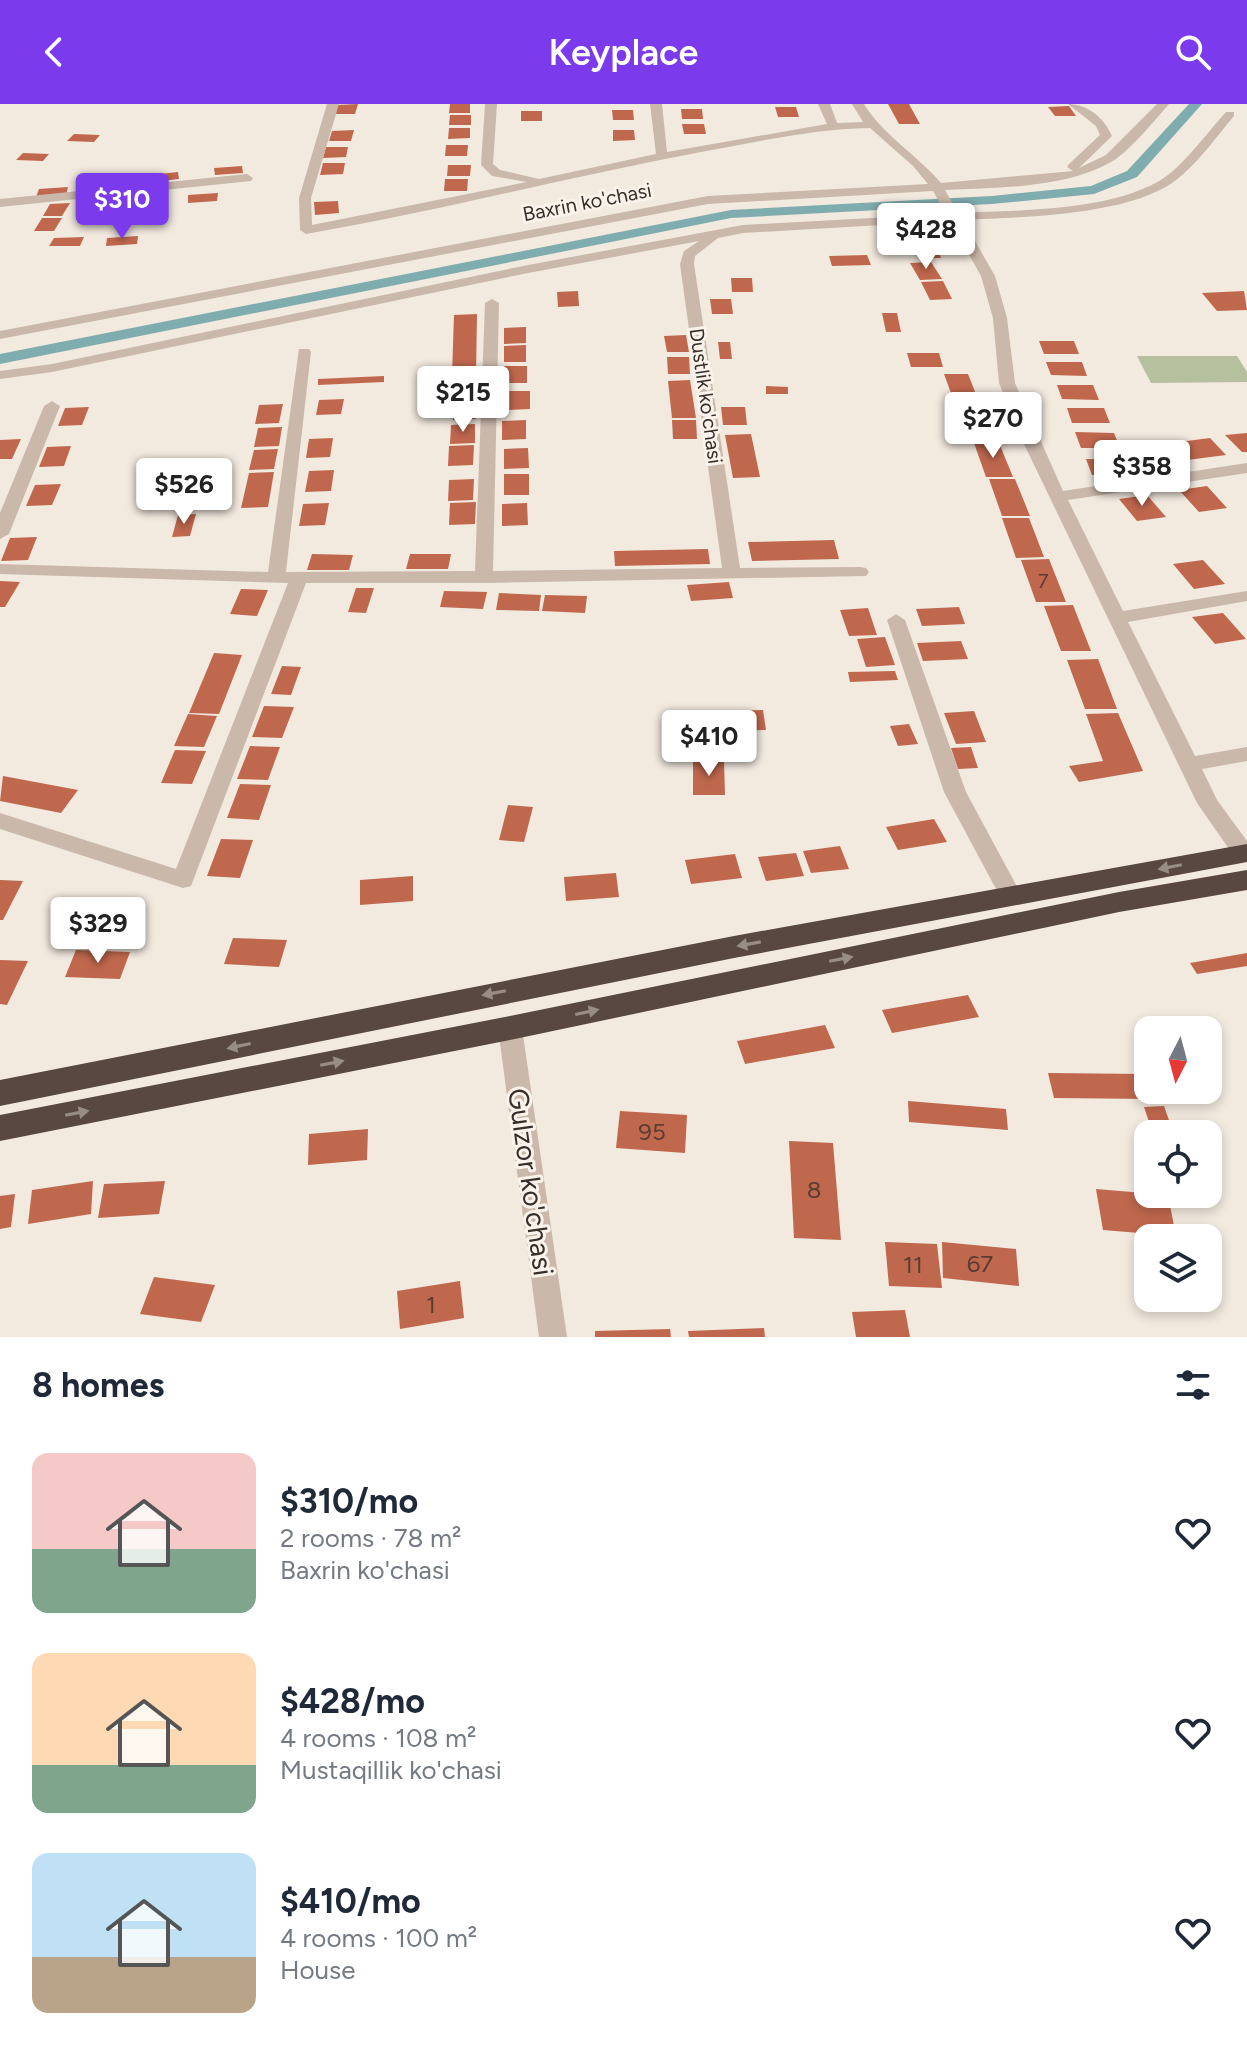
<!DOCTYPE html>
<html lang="en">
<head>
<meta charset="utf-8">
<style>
	body { margin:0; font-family:Figtree,sans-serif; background:#f6f6f7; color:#1f2937; height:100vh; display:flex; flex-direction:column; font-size:30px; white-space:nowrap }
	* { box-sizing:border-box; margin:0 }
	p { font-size:26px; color:#747a83 }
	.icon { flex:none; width:44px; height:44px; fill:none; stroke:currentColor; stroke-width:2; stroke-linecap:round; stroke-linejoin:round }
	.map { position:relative; height:1233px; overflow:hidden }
	.panel { display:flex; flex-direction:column; background:#fff; flex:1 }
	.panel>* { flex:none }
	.needle { width:52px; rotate:186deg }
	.tools { position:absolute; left:1134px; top:912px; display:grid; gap:16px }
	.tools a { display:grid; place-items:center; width:88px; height:88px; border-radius:16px; background:#fff; box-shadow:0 4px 12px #0003; font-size:40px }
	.price { position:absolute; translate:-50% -68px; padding:0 18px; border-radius:8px; background:#fff; color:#222; font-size:26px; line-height:52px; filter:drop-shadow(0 2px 4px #0008) }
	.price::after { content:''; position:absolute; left:50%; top:48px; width:24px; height:18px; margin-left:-12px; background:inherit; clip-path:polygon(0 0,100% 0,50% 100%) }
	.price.current { background:#7c3aed; color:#fff }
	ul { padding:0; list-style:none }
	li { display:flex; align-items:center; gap:24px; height:200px; padding:0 32px }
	li span { display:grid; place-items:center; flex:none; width:224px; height:160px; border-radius:16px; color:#555 }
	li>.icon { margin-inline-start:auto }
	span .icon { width:96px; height:96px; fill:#fffc; stroke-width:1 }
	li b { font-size:34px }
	h2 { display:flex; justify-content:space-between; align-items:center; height:96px; padding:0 32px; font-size:34px }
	header { display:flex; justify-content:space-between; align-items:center; height:104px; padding:0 32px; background:#7c3aed; color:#fff; font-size:36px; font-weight:600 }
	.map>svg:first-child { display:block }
</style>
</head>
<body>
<header><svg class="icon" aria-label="back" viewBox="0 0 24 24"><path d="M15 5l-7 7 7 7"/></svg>Keyplace<svg class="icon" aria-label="search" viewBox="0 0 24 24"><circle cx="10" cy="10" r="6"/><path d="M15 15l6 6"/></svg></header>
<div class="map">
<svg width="1247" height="1233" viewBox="0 0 1247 1233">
	<rect width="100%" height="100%" fill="#f2e9df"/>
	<!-- green -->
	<path fill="#b6c09f" d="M1137 252H1237L1247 268V278L1151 279Z"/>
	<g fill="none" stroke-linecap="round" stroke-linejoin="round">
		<!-- canal -->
		<path fill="#7facae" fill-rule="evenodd" d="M1189 0H1202L1137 73 1094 90 992 100 731 114 0 260V250L731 106 992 92 1091 82 1127 67Z"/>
	</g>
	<!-- building -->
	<path fill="#c0684e" d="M358 0 355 10H334L337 1Z
		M450 0H470V9H449Z
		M888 0H909L920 20H899Z
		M1069 2 1076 12H1055L1048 3Z
		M775 3H796L799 13H778Z
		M681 5H702L703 15H682Z
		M612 6H633L634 16H613Z
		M521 7H542V17H521Z
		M450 11H471V21H449Z
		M682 20H704L706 30H684Z
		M449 24H470V34L448 35Z
		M354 26 351 37H329L332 27Z
		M613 26H634L635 36 613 37Z
		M74 30 100 31 94 38 67 37Z
		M446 41H468L467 52H445Z
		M326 43H348L346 53 323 54Z
		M23 49 49 50 43 57 16 56Z
		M323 59H345L343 70 320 71Z
		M448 61H471L470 72H447Z
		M242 62 243 69 215 71 214 64Z
		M178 68 179 75 150 78 149 71Z
		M121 73V80L92 83V75Z
		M445 75H468L467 87H444Z
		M68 83 66 91 36 93 39 85Z
		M160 89 159 97 129 99 130 91Z
		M218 89 217 97 188 99V91Z
		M338 97 339 109 315 111 314 98Z
		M70 99 62 112H43L50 100Z
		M42 114H62L54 127H34Z
		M138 132 137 140 106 142 107 134Z
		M84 133 80 142H49L54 134Z
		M935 137 941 154H919L913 138Z
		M867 151 871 161 832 162 829 152Z
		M931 158 942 175 920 176 910 159Z
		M731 174H752L753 188H732Z
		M943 177 952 195 930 196 921 178Z
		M578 187 579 202 558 203 557 188Z
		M1244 187 1247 206 1217 207 1202 189Z
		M710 195H731L733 210H712Z
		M882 209H897L901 228H886Z
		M477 210 476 271H452L454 211Z
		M526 223V239L504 240V224Z
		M686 231 689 248H667L664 232Z
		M1039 237H1074L1079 250H1044Z
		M718 238H730L732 255H720Z
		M526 241V258H504V242Z
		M907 249H939L943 263H911Z
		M667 253H689L690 270H668Z
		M1046 258H1082L1087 272 1051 271Z
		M504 262H527V279H504Z
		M944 270H968L980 300H955Z
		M384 272V278L318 281V275Z
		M690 276 696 314H672L668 277Z
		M1057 281H1093L1099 296 1062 295Z
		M766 282 788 283V290H766Z
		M507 287H530V305L507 306Z
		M344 295 341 310 316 311 319 296Z
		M477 297 476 315 453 316V298Z
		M283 300 279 319 255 320 259 301Z
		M89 303 82 321 58 322 65 304Z
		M721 303H745L747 321H723Z
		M958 303H983L995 335H969Z
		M1067 304H1104L1110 319H1072Z
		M526 316V335L502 336V317Z
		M672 316H696L697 335H673Z
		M475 320V339L450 340 451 321Z
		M282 323 279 342 254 343 258 324Z
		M1075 328 1114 329 1120 344H1081Z
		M1247 329V348H1242L1225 331Z
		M751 330 760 373 733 374 725 331Z
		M333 334 330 353 306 354 309 335Z
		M1210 334 1226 351 1172 358 1156 341Z
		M21 335 12 355H0V336Z
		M974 339H999L1013 373H986Z
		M474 341 473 361 448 362 449 342Z
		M71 342 64 362 39 363 47 343Z
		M528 344 529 364 504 365V345Z
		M278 345 274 365 249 366 254 346Z
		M1086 355H1125L1131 371H1092Z
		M334 366 331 387 305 388 309 367Z
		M274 368 268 403 241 404 249 369Z
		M504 370H529V391H504Z
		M474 375 473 396 448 397 449 376Z
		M989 375H1015L1030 412H1002Z
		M61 380 52 401 26 402 35 381Z
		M1207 382 1227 404 1199 408 1179 386Z
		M1147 391 1166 413 1137 417 1119 395Z
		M476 398 475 420 449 421 450 399Z
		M329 399 325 421 299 422 303 400Z
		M527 399 528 421 502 422V400Z
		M196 410 190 432 172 433 178 411Z
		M1002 414H1029L1044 453 1016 454Z
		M37 433 28 456 1 457 10 434Z
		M834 436 839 455 752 457 748 438Z
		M708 445 710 460 615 462 614 447Z
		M312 450 353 451 349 466H307Z
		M410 450H451L448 465H406Z
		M1049 455 1066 498H1036L1021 456Z
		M1203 456 1225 480 1194 485 1173 460Z
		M0 477 20 478 5 503H0Z
		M729 478 733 494 691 497 687 481Z
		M356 484H374L366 509 348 508Z
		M241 485 268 486 257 512 230 510Z
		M444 487 487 488 483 505 440 503Z
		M499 489 541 491 539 507 496 506Z
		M545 491 587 492 585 509 542 507Z
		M1073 501 1091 547H1061L1044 502Z
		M959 503 965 520 922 522 916 505Z
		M868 504 877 531 849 532 840 506Z
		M1223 509 1246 535 1215 540 1192 513Z
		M885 533 895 561 866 563 857 535Z
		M961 537 968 555 923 557 917 539Z
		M214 549 242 551 219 610 189 609Z
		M1098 555 1117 605H1085L1067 556Z
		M282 562 301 563 291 591 271 590Z
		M895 567 898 576 850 578 848 568Z
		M264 602 294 603 282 634 252 633Z
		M763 606 766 626 719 627 716 607Z
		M974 607 986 638 956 640 944 609Z
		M1118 609 1143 667 1079 678 1069 662 1103 657 1086 610Z
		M188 610 217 612 204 643 174 642Z
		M909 620 918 640 898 642 890 622Z
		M250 642 280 643 268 676 237 675Z
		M971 643 978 664 958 665 951 644Z
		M175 646 206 647 192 680 161 679Z
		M693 657 724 658 725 691H693Z
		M3 672 78 686 61 709 0 697Z
		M240 680 271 681 259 716 227 714Z
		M508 701 533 703 524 738 499 736Z
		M934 715 947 738 898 746 886 723Z
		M221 735 253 736 240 774 207 772Z
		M840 742 849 765 811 769 803 747Z
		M796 749 804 772 766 777 758 753Z
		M735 750 742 774 691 780 685 756Z
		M616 769 619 793 566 797 564 773Z
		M413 772V797L360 801V776Z
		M0 776 23 777 3 816H0Z
		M233 834 287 836 279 863 224 860Z
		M76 846 130 848 120 875 65 873Z
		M1247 849V862L1197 870 1190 859Z
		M0 856 28 857 7 901 0 900Z
		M968 891 979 913 892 929 882 906Z
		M1138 919H1174L1176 926H1148L1147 948Z
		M825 921 835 944 745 960 737 937Z
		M1048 969 1143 970 1150 995 1054 994Z
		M908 997 1006 1005 1008 1026 909 1018Z
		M1164 1002 1174 1030H1153L1144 1003Z
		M620 1007 687 1011 685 1049 616 1044Z
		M368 1025 367 1056 308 1061 309 1030Z
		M789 1037 833 1039 841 1136 794 1134Z
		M93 1077 91 1110 28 1120 32 1086Z
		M165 1077 159 1110 98 1114 104 1080Z
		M1096 1085 1168 1091 1176 1132 1103 1126Z
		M15 1090 11 1123 0 1125V1092Z
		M885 1138 937 1140 942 1184 889 1182Z
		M942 1138 1016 1145 1019 1182 943 1174Z
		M154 1173 215 1181 201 1218 140 1210Z
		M460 1177 464 1214 400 1225 397 1187Z
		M905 1206 910 1233H856L852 1208Z
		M764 1224 765 1233H689L688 1227Z
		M670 1225 671 1233H595V1227Z"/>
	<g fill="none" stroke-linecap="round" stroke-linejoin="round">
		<!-- minor -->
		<path fill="#cab8ab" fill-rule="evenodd" d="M327 0H339L311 94 312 121 527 78 492 72 481 61 485 0H497L493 60 500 66 539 75 656 50 650 0H662L667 48 827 20 818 0H830L837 19 863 18 852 0H864C883 31 917 51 941 79L1073 67 1067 63 1069 60 1100 31 1096 22 1068 0C1088 0 1104 14 1112 32L1079 64 1106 51 1157 0H1169C1155 16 1129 48 1111 58 1063 85 999 83 945 86L958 109C1018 106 1126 108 1173 67 1192 50 1209 27 1226 8H1234V12C1217 32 1201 55 1181 72 1138 112 1020 113 963 116L995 172 1007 214 1015 279 1063 387 1247 359V369L1068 396 1123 507 1247 487V497L1128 518 1195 652 1247 643V657L1202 665 1217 696 1247 737V756L1236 755 1197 699 1024 340 999 279 993 214 981 172 950 117 743 129 718 134 695 152 694 160 740 464 860 463 866 464 869 468 866 472 484 479H306L191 782 183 784 0 725V709L176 765 288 479 0 470V460L268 468 299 245H309L311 248 286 468 475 467 485 199 492 195 499 199 493 467 722 464 680 160 684 147 699 137 523 170 52 268 0 275V267L52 260 523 162 743 121 946 110 933 87 708 100 0 235V227L708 92 928 80 913 62 870 24C813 25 756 38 701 48 568 73 439 107 306 130L300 126 299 94Z
			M247 70 253 74 251 77 0 103V95Z
			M52 297 60 302 9 430 0 435V409L44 302Z
			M896 510 905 516 966 688 1022 792 1019 798 1011 800 1003 798 944 688 887 516Z
			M510 914 519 917 522 924 567 1233H539L498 924 501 917Z"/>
		<!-- highway -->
		<path fill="#584841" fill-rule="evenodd" d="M1247 740V758L734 854 0 1002V976L734 832Z
			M1247 766V786L1119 808 510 936 0 1037V1011L510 912 1119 788Z"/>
	</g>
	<!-- one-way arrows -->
	<defs><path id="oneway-solid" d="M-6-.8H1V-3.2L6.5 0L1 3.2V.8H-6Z" transform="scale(2)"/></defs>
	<g fill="#988c85">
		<use href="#oneway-solid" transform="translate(1170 763) rotate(169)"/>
		<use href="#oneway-solid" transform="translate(749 840) rotate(170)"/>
		<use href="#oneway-solid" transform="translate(841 855) rotate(-11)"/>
		<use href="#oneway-solid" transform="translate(494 889) rotate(169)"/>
		<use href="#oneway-solid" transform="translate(587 908) rotate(-12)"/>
		<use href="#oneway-solid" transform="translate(239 942) rotate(168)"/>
		<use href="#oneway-solid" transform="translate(332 959) rotate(-11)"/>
		<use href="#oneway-solid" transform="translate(77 1009) rotate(-11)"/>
	</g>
	<g text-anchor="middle" stroke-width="6" stroke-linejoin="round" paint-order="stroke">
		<!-- far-street labels -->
		<g font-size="20" fill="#382e2a" stroke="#f9f3eb">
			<text transform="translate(587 98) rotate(-11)" y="7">Baxrin ko'chasi</text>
			<text transform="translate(706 292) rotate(82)" y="7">Dustlik ko'chasi</text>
		</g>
		<!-- number labels -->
		<g font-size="20" fill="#5a3c33">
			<text x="1043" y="484">7</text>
		</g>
		<!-- near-number labels -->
		<g font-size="24" fill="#5a3c33">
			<text x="652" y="1036">95</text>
			<text x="814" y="1094">8</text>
			<text x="980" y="1168">67</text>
			<text x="913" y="1169">11</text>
			<text x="431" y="1209">1</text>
		</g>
		<!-- near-street labels -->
		<g font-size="28" fill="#382e2a" stroke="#f9f3eb">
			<text transform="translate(531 1078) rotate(82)" y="10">Gulzor ko'chasi</text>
		</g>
	</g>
</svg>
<div class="tools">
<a><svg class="needle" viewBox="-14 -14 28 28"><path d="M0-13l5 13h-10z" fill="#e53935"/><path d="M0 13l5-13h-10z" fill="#747a83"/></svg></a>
<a><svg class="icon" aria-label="locate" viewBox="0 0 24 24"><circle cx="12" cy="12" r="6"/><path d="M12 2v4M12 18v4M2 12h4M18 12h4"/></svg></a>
<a><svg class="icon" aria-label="layers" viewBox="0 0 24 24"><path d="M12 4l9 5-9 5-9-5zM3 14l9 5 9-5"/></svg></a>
</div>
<b class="price current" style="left:122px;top:137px">$310</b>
<b class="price" style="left:926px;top:167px">$428</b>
<b class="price" style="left:463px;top:330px">$215</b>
<b class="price" style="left:993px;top:356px">$270</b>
<b class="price" style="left:1142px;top:404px">$358</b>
<b class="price" style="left:184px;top:422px">$526</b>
<b class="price" style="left:709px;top:674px">$410</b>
<b class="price" style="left:98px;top:861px">$329</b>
</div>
<section class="panel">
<h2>8 homes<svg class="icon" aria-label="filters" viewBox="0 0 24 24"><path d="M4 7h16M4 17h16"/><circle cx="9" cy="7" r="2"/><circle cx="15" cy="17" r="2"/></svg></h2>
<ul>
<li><span style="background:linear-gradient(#f6c9c9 60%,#7fa58c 0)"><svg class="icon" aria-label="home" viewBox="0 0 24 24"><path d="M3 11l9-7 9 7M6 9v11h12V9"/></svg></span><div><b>$310/mo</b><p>2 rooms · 78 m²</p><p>Baxrin ko'chasi</p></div><svg class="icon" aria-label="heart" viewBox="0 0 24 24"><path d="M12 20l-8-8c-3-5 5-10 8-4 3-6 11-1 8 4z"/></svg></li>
<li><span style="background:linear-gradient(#ffd9b3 70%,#7fa58c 0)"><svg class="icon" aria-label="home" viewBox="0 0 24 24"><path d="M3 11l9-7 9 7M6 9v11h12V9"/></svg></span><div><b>$428/mo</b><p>4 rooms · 108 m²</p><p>Mustaqillik ko'chasi</p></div><svg class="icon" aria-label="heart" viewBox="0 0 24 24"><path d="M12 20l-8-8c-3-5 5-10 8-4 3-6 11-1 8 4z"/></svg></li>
<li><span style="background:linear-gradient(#bfe0f5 65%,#b9a48a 0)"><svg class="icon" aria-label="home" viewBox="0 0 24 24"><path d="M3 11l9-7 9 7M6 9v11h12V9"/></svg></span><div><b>$410/mo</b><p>4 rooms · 100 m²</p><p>House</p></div><svg class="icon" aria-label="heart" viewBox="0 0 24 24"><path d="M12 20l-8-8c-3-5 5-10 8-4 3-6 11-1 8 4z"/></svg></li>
</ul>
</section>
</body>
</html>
